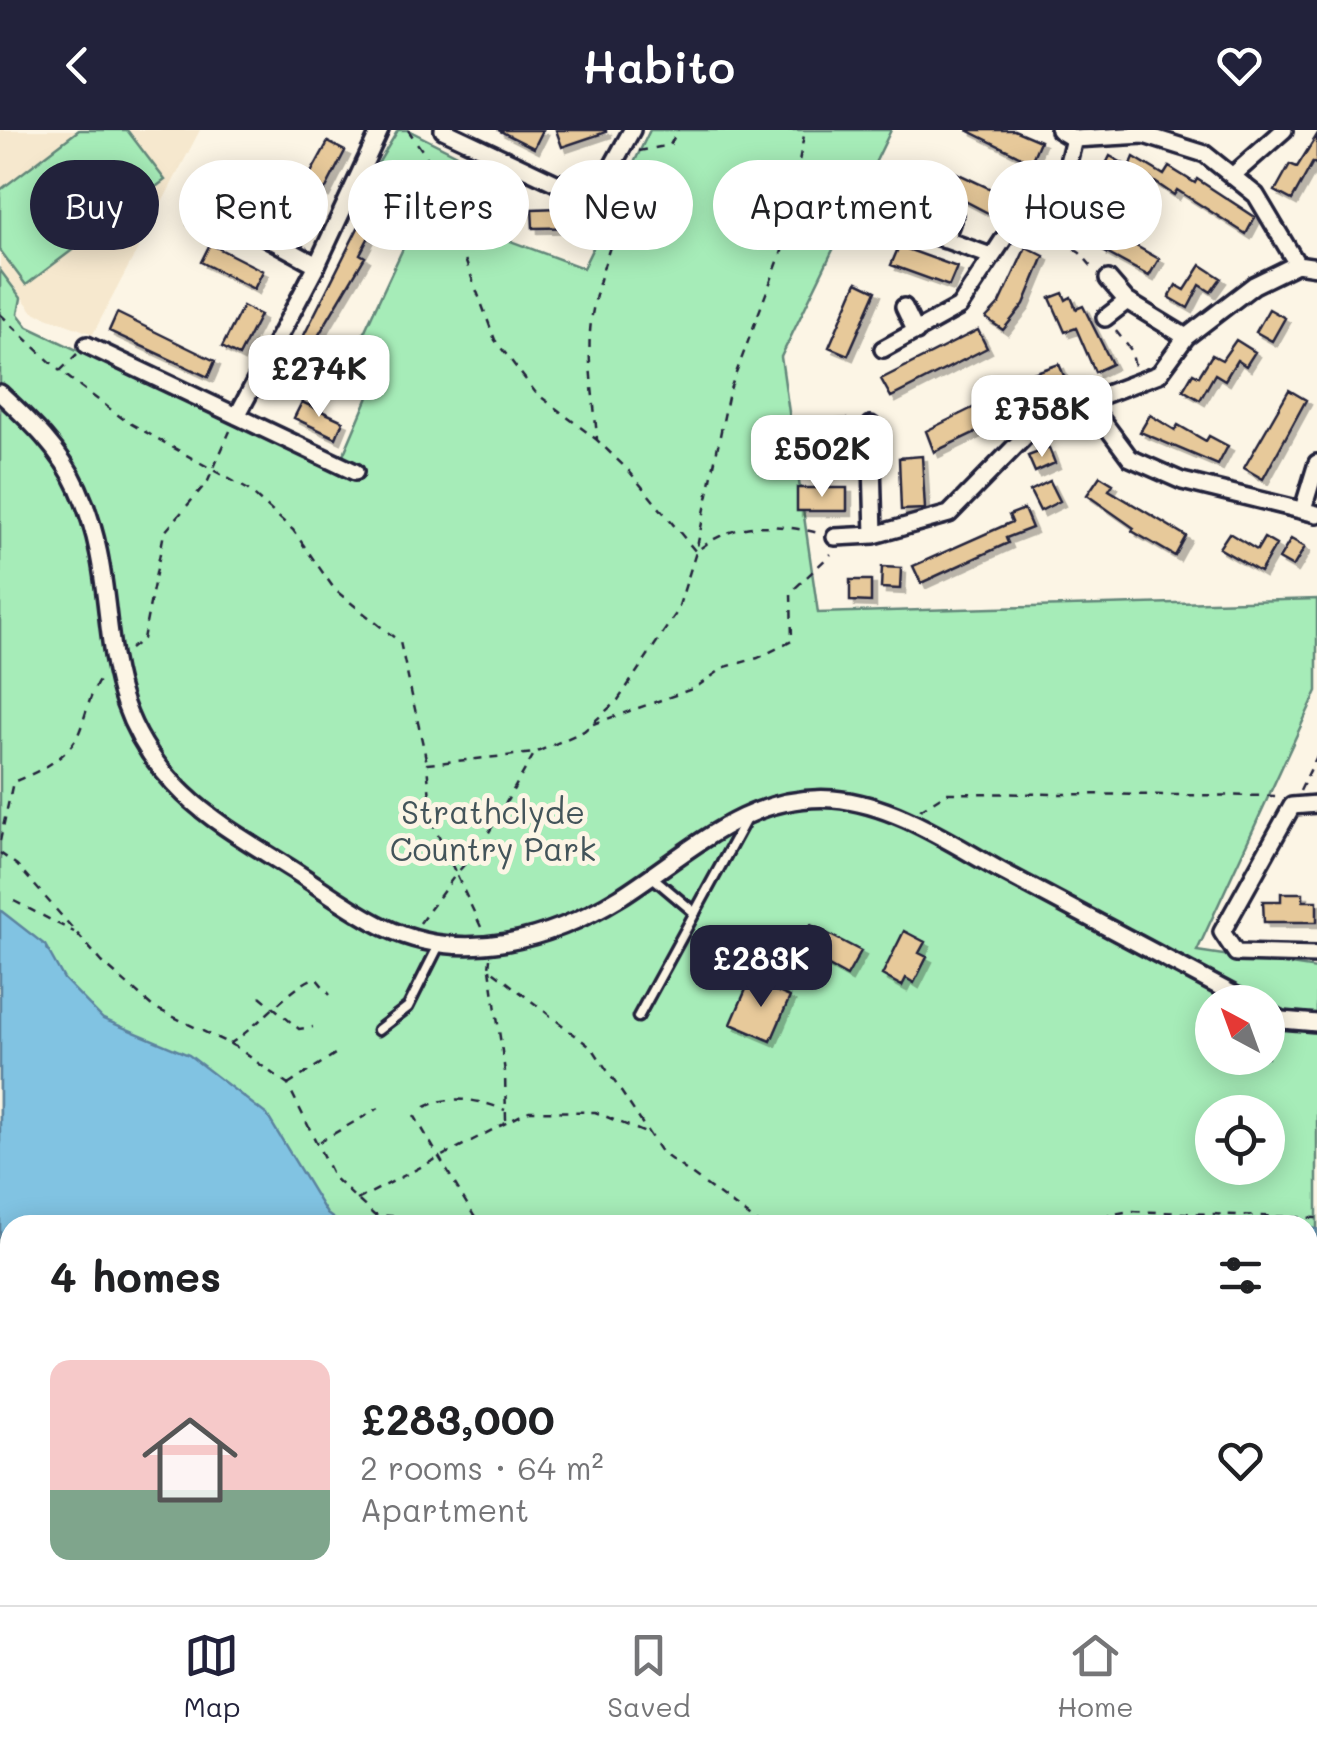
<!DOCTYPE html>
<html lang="en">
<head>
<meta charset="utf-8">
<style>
	body { margin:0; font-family:Mali,sans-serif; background:#f6f6f6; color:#202124; height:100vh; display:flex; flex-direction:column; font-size:38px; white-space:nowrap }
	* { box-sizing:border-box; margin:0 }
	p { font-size:32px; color:#757577 }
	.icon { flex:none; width:55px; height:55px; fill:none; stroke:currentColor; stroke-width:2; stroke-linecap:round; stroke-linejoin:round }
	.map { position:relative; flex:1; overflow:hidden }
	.sheet { position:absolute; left:0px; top:1085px; width:1318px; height:390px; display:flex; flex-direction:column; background:#fff; border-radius:30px 30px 0 0; box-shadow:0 5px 25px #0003 }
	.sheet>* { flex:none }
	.top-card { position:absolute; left:30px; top:30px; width:1258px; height:90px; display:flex; gap:20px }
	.needle { width:65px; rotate:319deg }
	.controls { position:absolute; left:1195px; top:855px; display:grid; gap:20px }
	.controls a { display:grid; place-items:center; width:90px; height:90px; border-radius:50%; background:#fff; box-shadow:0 5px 25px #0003; font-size:50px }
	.price { position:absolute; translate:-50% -85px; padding:0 22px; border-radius:20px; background:#fff; color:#222; font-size:32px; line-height:65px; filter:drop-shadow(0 2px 5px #0008) }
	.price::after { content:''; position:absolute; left:50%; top:60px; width:30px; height:22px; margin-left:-15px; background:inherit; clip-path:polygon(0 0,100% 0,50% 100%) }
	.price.active { background:#22223b; color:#fff }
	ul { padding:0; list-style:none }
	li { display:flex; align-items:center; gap:30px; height:250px; padding:0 50px }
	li+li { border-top:2px solid #e0e0e0 }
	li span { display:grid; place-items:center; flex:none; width:280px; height:200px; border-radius:20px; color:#555 }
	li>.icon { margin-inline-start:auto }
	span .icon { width:120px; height:120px; fill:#fffc; stroke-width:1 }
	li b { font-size:42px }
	h2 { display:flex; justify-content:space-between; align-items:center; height:120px; padding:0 50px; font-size:42px }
	.chip { padding:0 35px; border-radius:45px; background:#fff; box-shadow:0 5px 25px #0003; font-size:35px; line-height:90px }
	.chip.active { background:#22223b; color:#fff }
	header { display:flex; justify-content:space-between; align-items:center; height:130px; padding:0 50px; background:#22223b; color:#fff; font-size:45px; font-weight:600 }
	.tab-bar { display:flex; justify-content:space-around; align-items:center; height:140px; border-top:2px solid #e0e0e0; background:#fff; font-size:28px; color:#757577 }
	.tab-bar a { display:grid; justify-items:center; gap:5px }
	.tab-bar .active { color:#22223b }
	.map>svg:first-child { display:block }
</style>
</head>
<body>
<header><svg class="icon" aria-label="back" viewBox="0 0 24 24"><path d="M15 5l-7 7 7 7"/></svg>Habito<svg class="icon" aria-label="heart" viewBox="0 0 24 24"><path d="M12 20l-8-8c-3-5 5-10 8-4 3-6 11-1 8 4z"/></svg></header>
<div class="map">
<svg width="1317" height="1475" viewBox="0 0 1317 1475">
	<defs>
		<filter id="shadow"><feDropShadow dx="5" dy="5" stdDeviation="0" flood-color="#0004"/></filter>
	</defs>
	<rect width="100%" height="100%" fill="#fcf5e5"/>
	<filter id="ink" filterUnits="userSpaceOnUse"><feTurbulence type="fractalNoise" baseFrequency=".01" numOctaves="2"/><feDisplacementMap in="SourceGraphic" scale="20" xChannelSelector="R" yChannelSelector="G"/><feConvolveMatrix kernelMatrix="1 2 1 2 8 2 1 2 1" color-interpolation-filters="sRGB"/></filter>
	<g filter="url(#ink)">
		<!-- built -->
		<path fill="#f6e8ce" d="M0 0H200L93 204 33 182 0 138Z"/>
		<!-- green -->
		<path fill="#a6ecb8" stroke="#64877a" stroke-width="2.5" fill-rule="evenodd" d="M79 0H127L165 50 26 155 0 120V60Z
			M398 0H408L477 35 454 90 583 138 650 0H891L781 227 818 483 1317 469V561L1197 821 1317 839V1475H0V140L21 168 18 184 28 197 336 342 371 260 353 226 419 84 367 52ZM1212 872H1268V928H1212ZM1212 982H1268V1038H1212ZM10 1095H1308V1465H10Z"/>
		<!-- water -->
		<path fill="#81c3e2" stroke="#5b839f" stroke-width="2.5" d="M0 780 45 815 64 849 103 889 189 925 267 985 327 1084 342 1095H10V1465H1308V1098L1317 1099V1475H0Z"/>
		<!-- building -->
		<path fill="#e7c99a" stroke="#22223b" stroke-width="2.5" filter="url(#shadow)" d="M498 0H543L534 18Z
			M556 0H606V2L562 17Z
			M967 0H1014L1040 11 1031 32Z
			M1317 5V35L1313 32 1292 70 1275 61 1290 34 1297 37Z
			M328 12 345 21 324 62 306 52Z
			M1110 26 1124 34 1113 55 1099 48Z
			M1134 27 1164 45 1169 37 1195 53 1197 49 1255 87 1246 104 1177 60 1174 65 1149 48 1144 57 1126 46Z
			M935 33 1004 65 994 86 942 59 937 70 921 62Z
			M246 44 298 71 289 88 237 61Z
			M492 51 520 66 512 82 483 67Z
			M1074 51 1087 58 1075 81 1083 86 1071 108 1050 96Z
			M892 52 914 63 892 109 870 99Z
			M209 55 228 65 206 104 188 95Z
			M371 72 384 78 360 124 365 127 301 235 307 238 293 265 278 257Z
			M590 77 591 97 533 98 532 79Z
			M1113 103 1159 129 1149 146 1103 121Z
			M210 114 263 141 254 159 201 132Z
			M899 116 957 137 949 156 891 135Z
			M1026 117 1044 126 1024 174 1003 200 986 188 1000 173Z
			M1201 135 1221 148 1211 162 1200 155 1188 178 1169 167 1176 155 1185 160Z
			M857 152 876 161 848 225 829 217Z
			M1063 163 1066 170 1071 167 1076 179 1083 176 1112 234 1095 242 1076 198 1065 202 1050 168Z
			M243 176 260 185 239 226 222 217Z
			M1269 179 1285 188 1272 211 1256 202Z
			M117 183 215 231 208 247 109 201Z
			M978 200 987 218 891 267 881 249Z
			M1236 210 1255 222 1246 236 1237 230 1225 250 1215 244 1200 270 1183 260 1193 243 1199 246 1212 225 1222 230Z
			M1059 234 1067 253 1010 275 1014 284 934 322 926 301 1013 258 1010 251Z
			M1289 260 1306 270 1263 349 1244 338Z
			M302 272 343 291 336 308 294 288Z
			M1150 285 1175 300 1178 295 1206 311 1209 306 1228 316 1218 335 1140 302Z
			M846 289 847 311 797 312V290Z
			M1049 318 1055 333 1035 342 1028 326Z
			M922 326 925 379 901 380 899 328Z
			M1100 346 1113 354 1109 360 1186 406 1175 426 1132 401 1134 398 1087 365Z
			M1050 351 1060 371 1040 381 1030 361Z
			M797 358H847V381H797Z
			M1024 379 1032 398 1006 408 1008 413 921 453 913 436 1012 392 1009 385Z
			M1229 403 1257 420 1264 408 1276 415 1260 442 1219 418Z
			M1291 409 1305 417 1293 437 1279 429Z
			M882 437 901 438 900 459 881 458Z
			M850 450H871V472L850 471Z
			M1281 763H1303V771H1317V792H1264L1263 771H1281Z
			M811 795 861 821 847 846 798 819Z
			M904 801 925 812 919 823 927 827 914 853 906 848 902 856 882 845Z
			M750 850 790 867 771 911 731 894Z"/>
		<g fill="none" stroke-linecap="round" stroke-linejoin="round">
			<defs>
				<path id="lane" d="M650 745 695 783
					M638 887 746 689
					M378 900 408 877 439 815"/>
				<path id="street" d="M443 0 556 53H578L610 40 632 0
					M1059 0 1074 9 1144 5 1205 24 1256 65 1297 134
					M1232 46 1284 0
					M238 92 317 135
					M915 99 991 126
					M945 110 954 85
					M1108 149 1127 171 1186 207
					M904 177 916 202
					M1105 188 1127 171
					M87 215 355 342
					M883 219 959 177 1028 72 1067 36 1074 9
					M0 263C30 291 61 320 78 358 129 470 81 564 184 664 215 694 257 717 293 740 323 759 353 782 384 797 463 835 550 810 620 767 688 724 746 663 833 669 896 674 953 715 1007 744 1088 787 1168 830 1248 872
					M1086 269 1130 328 1182 351 1317 384
					M237 286 317 135 380 0
					M871 295 874 405
					M1303 379 1317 333
					M835 407 874 405 949 384 1043 288 1159 244 1186 207 1254 155 1297 134 1317 137
					M1317 674 1292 676 1222 802 1236 823 1317 825
					M1268 883 1282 890 1317 893"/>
			</defs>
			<!-- lane casing -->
			<use href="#lane" stroke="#22223b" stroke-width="15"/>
			<!-- street casing -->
			<use href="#street" stroke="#22223b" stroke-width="22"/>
			<!-- path -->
			<path stroke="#22223b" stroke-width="2.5" stroke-dasharray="8 8" stroke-linecap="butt" d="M408 0 442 49 460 116 495 210 536 263 597 310
				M639 21 670 15 678 0
				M629 39C623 92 598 139 591 192 586 229 595 273 597 310L629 341 696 422C733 390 774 393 819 403
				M603 75 607 57
				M1034 93 1080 123 1094 139
				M0 184 60 241
				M1116 201 1131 220 1135 237
				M77 224 60 241 126 291 247 359 293 400 335 460 400 512 427 633
				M130 519 143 509 164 403 208 351 230 301
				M593 594 695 558 725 537 758 528 792 511 791 462 831 424
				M1300 661 1317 626
				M920 680 947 663 1282 666
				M0 711 13 652C38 642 70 628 80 600 87 582 89 566 100 549
				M0 723 17 735 102 832 153 877 238 918 288 955 334 1048 374 1085 519 1095
				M14 771 74 802
				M420 793 456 744 432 692 427 634 535 623 584 601 618 570 677 482 696 422 729 262 782 121 805 0
				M481 797 456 744 481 716 534 624
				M490 828 489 838 593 919 661 1022 761 1095
				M490 839 505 942 506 990
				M260 866 299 899 313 897
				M229 914C255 900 296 851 316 848L330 865
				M288 955 341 920
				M425 977C451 964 480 970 505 980
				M414 985 477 1091
				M319 1012 379 978
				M357 1070 529 981 595 982 648 1004
				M1054 1095 1130 1081 1317 1088"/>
			<!-- lane -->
			<use href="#lane" stroke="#fcf5e5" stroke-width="8"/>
			<!-- street -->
			<use href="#street" stroke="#fcf5e5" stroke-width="15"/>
		</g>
	</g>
	<g text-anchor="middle" stroke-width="10" stroke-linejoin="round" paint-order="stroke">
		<!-- park labels -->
		<g font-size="32" fill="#43545a" stroke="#fcf5e5">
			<text x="493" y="694">Strathclyde<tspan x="493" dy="37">Country Park</tspan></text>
		</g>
	</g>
</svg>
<div class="controls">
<a><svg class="needle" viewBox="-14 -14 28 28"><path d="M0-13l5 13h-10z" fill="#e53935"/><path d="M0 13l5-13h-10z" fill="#757577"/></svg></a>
<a><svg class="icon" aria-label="locate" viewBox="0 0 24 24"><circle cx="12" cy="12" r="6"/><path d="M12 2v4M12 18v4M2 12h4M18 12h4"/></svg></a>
</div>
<b class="price" style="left:319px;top:290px">£274K</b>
<b class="price" style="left:1042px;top:330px">£758K</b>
<b class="price" style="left:822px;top:370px">£502K</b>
<b class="price active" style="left:761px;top:880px">£283K</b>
<div class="top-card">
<a class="chip active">Buy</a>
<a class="chip">Rent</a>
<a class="chip">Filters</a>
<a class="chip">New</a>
<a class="chip">Apartment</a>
<a class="chip">House</a>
</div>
<section class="sheet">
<h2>4 homes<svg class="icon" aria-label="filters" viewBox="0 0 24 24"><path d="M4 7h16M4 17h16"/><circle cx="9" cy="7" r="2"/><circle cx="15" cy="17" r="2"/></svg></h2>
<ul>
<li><span style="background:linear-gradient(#f6c9c9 65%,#7fa58c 0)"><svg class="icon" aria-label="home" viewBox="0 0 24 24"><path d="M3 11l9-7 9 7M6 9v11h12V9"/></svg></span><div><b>£283,000</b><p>2 rooms · 64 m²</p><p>Apartment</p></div><svg class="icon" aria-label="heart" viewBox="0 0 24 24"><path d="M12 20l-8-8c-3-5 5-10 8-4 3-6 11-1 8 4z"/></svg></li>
</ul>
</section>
</div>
<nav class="tab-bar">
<a class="active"><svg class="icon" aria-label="map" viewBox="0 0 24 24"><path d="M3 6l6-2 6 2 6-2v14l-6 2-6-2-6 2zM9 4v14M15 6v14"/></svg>Map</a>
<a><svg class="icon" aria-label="saved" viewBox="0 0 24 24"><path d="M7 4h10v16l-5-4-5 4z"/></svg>Saved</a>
<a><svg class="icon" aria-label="home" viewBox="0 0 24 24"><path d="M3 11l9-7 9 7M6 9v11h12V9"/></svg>Home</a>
</nav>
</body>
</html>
